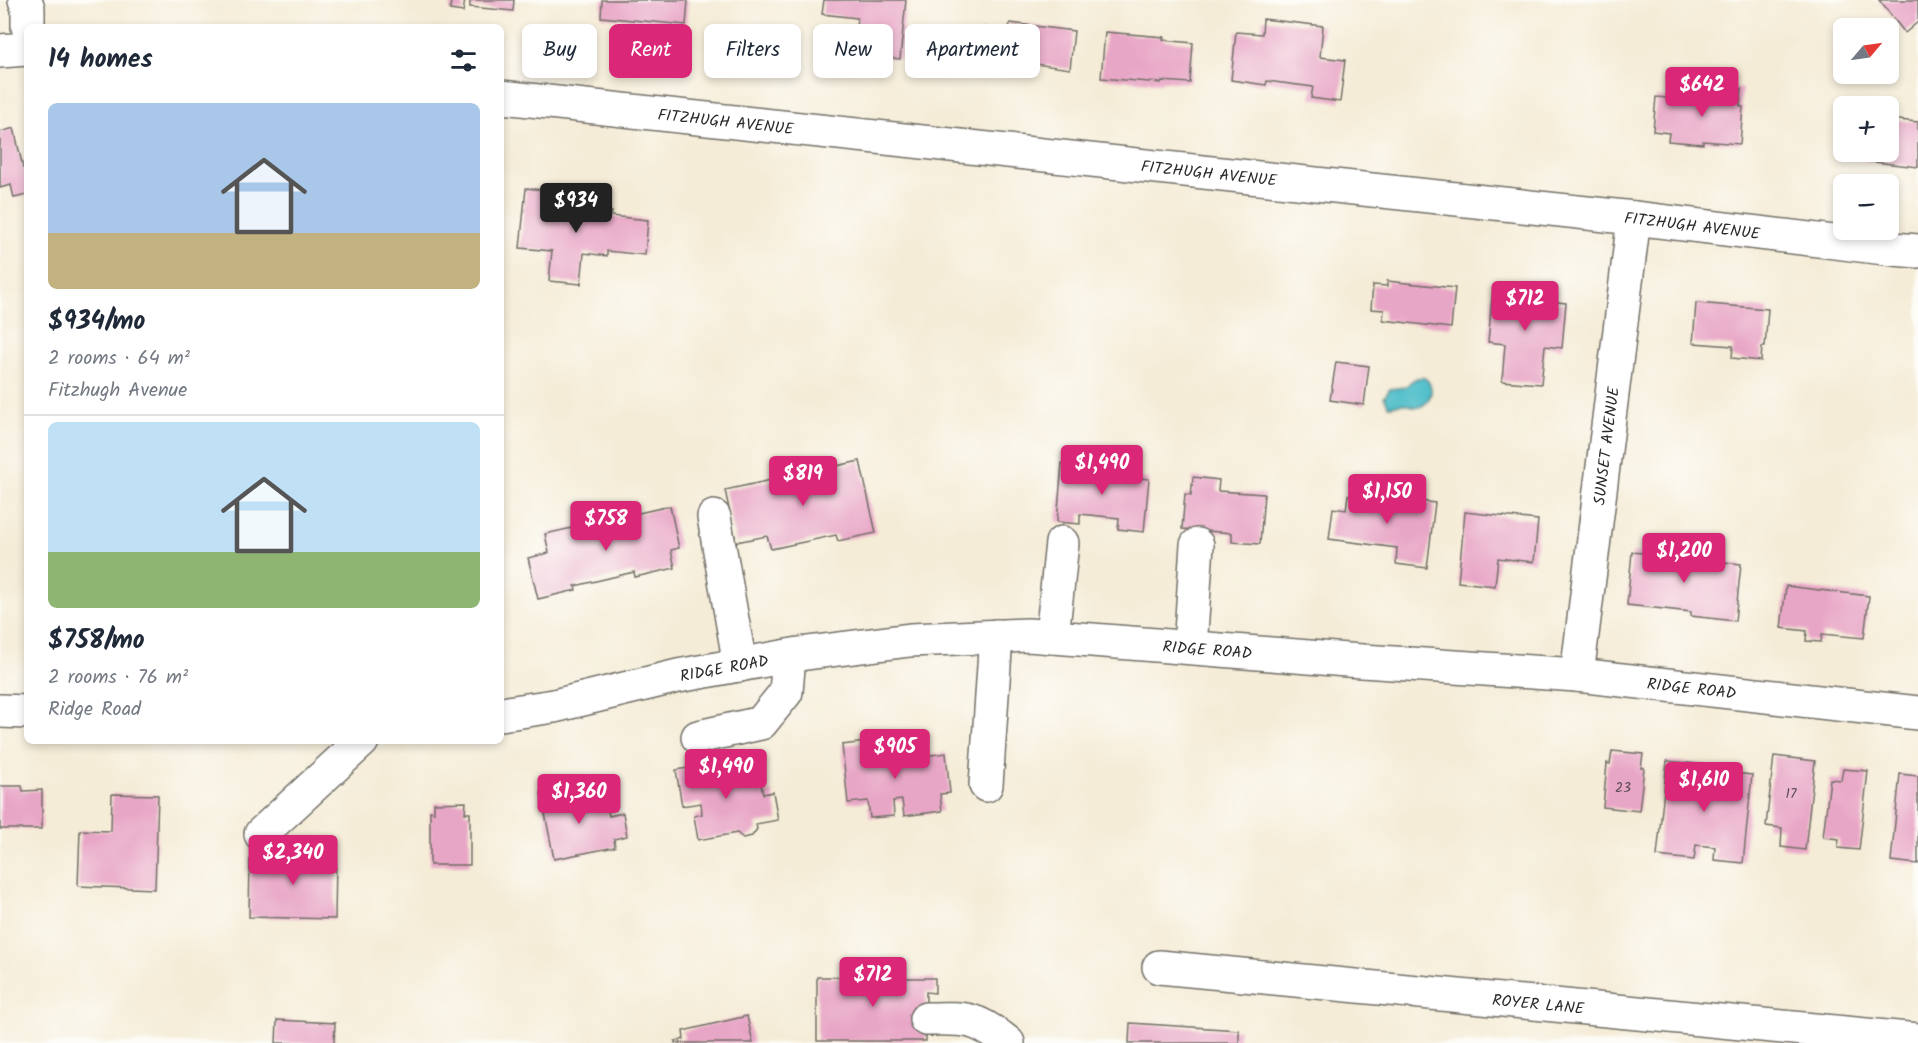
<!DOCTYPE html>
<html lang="en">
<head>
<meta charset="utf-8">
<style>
	body { margin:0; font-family:Kalam,sans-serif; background:#f6f6f7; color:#1f2937; height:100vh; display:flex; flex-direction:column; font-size:22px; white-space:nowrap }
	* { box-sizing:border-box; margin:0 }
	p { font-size:20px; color:#747a83 }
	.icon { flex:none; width:33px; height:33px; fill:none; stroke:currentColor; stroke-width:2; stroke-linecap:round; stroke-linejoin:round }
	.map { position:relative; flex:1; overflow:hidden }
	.panel { position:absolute; left:24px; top:24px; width:480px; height:720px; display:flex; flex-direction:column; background:#fff; border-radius:9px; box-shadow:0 3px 9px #0003 }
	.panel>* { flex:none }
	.hud { position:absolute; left:522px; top:24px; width:570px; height:54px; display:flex; gap:12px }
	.needle { width:39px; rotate:61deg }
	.controls { position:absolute; left:1833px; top:18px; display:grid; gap:12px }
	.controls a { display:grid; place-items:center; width:66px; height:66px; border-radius:9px; background:#fff; box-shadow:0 3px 9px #0003; font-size:30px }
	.price { position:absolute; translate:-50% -51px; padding:0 14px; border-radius:6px; background:#db2777; color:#fff; font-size:20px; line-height:39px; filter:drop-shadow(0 2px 3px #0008) }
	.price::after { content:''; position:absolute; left:50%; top:36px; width:18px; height:14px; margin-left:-9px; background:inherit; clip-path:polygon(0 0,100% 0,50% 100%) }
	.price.selected { background:#222; color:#fff }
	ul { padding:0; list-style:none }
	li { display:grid; align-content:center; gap:12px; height:318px; padding:0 24px }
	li+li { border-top:2px solid #e0e1e3 }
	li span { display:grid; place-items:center; height:186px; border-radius:9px; color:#555 }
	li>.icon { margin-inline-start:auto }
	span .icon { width:108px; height:108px; fill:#fffc; stroke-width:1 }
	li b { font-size:26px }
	h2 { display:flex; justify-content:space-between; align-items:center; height:72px; padding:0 24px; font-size:26px }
	.pill { padding:0 21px; border-radius:9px; background:#fff; box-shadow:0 3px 9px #0003; font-size:21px; line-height:54px }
	.pill.selected { background:#db2777; color:#fff }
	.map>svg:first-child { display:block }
</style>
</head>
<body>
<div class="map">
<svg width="1918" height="1043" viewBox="0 0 1918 1043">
	<rect width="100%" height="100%" fill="#fdfcf7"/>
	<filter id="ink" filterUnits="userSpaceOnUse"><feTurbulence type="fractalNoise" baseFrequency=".0167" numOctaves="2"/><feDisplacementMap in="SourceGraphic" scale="12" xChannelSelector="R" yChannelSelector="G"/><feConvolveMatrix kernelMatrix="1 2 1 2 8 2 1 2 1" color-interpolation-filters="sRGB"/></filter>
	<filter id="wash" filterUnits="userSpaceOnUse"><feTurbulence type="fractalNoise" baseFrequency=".008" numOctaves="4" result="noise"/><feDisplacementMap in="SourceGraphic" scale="24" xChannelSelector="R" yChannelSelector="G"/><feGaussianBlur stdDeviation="1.35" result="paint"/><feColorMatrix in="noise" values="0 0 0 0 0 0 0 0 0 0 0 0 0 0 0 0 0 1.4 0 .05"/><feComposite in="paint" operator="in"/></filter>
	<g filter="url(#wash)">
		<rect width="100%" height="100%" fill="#f5ecd7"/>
		<!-- water -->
		<path fill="#52bfca" stroke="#3e757a" stroke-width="1.5" d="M1422 377C1436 382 1433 403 1419 407 1413 408 1409 404 1404 404 1398 404 1394 406 1389 406L1384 397 1390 389 1405 387 1413 380Z"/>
		<g id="blocks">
			<!-- building -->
			<path fill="#e8a6c6" d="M451 0H465L463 12 450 10Z
				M470 0H514L513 11 470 7Z
				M602 0H688L686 25 601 17Z
				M824 0H906L900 59 853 54 857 18 822 14Z
				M1879 0H1918V22L1905 33Z
				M1263 19 1323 26 1320 57 1345 60 1340 102 1311 98 1313 87 1267 81 1266 85 1231 80 1236 32 1262 34Z
				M1010 23 1074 31 1070 69 1021 62 1020 73 976 68 980 31 1008 35Z
				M1105 32 1164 37 1163 40 1193 43 1190 83 1162 81 1161 83 1101 78Z
				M1713 86 1742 89 1740 106 1743 107 1740 144 1703 141V144L1668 141 1669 133 1653 131 1656 97 1712 102Z
				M1888 119 1918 122V167L1847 159V152H1888Z
				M14 128 23 168 27 167V195L14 198 11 185 0 188V132Z
				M526 188 559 192 557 206 612 212 611 216 648 220 645 255 607 251V256L584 253 581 284 549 281 552 251 520 248Z
				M1387 281 1455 288 1451 328 1383 320 1384 310 1371 309 1373 285 1387 286Z
				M1493 288 1531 292 1530 299 1566 303 1562 348 1545 346 1541 384 1502 381 1505 344 1488 342Z
				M1696 303 1768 309 1765 347H1762L1761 361 1732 358 1733 346 1693 343Z
				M1336 362 1369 366 1364 405 1330 400Z
				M860 461 876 533 838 541 836 535 771 549 767 536 736 542 725 490Z
				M1062 463 1107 466V475L1149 479 1144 532 1118 529 1119 518 1080 514V524L1057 522Z
				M1193 477 1219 480 1218 491 1264 494 1260 544 1232 542V533L1182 529 1185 494 1191 495Z
				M1363 487 1383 489 1382 496 1435 503 1427 568 1396 564 1397 548 1329 539 1333 508 1346 510 1348 495 1362 496Z
				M670 506 679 548 671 550 675 568 635 577 634 572 575 586 576 590 538 599 528 558 549 553 545 534Z
				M1465 512 1538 520 1534 562 1498 558 1495 586 1458 582Z
				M1665 545 1688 548 1687 558 1741 564 1735 621 1691 616V612L1627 605 1632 552 1663 555Z
				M1786 586 1869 596 1864 638 1822 634 1821 642 1806 641 1807 631 1781 628Z
				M866 742 867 750 906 746V754L917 753V757L946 753 950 793 940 794 942 811 904 816 902 800 893 801 894 816 870 818 868 801 848 803 842 745Z
				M1612 751 1643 754 1641 768H1644L1639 811 1603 807 1607 763 1610 764Z
				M1774 756 1815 761 1805 850 1781 847 1782 828 1766 826Z
				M727 761 730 776 737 774V773L758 769 763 794 773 792 778 820 756 824 757 829 752 836 743 838 737 833 698 840 694 816 702 814 701 803 682 806 676 770Z
				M1667 761 1706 765 1704 776 1724 778 1725 772 1752 775 1743 863 1714 860 1715 847 1696 845 1694 860 1657 856Z
				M1843 769 1868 771 1859 850 1838 848 1839 839 1823 837 1830 779 1841 780Z
				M1900 774 1918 776V864L1891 861Z
				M0 786H22L23 791 42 790V829H0Z
				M571 787 576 811 607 805 609 816 623 813 627 836 614 839 615 847 554 859 541 793Z
				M112 794 158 795 155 889 78 886 80 830 111 831Z
				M466 802 465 813H470V865H430V811L434 812V803Z
				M271 850 317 851V860H336L335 919 249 917 250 858H271Z
				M883 970H905V978H935V993L926 992V1041H817V977H883Z
				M747 1016 753 1043H675V1041L684 1039 683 1031Z
				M277 1020 335 1023 334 1043H276Z
				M1130 1023 1239 1030V1043H1129Z"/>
		</g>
	</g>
	<g filter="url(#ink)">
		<use href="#blocks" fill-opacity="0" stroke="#726f67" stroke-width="1.5"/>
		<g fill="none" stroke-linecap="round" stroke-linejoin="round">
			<defs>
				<g id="minor">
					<path d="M25 0 28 8V27"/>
					<path d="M0 51 27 49"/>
					<path id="s1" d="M501 97 1634 218 1893 249 1918 251"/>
					<path d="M714 517 740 665"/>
					<path d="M1052 637 1062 543"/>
					<path d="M1190 647 1197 545"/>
					<path id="s2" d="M1577 675 1634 218"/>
					<path d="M0 711 27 712"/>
					<path id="s3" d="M501 714 554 706 678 676 799 654 910 640 1028 635 1347 660 1577 675 1918 713"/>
					<path d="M698 737 761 723 786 692 789 656"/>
					<path d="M986 785 996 636"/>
					<path d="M261 834 362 741"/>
					<path id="s4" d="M1159 967 1918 1040"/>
					<path d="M926 1019C966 1018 976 1017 1008 1043"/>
				</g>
			</defs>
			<!-- minor casing -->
			<use href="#minor" stroke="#726f67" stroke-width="36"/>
			<!-- minor -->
			<use href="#minor" stroke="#fff" stroke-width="33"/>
		</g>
	</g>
	<g text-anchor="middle" stroke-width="4.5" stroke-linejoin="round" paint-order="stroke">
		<!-- number labels -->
		<g font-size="14" fill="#5a4a52">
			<text x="1623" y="792">23</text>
			<text x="1791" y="798">17</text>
		</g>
		<!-- street labels -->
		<g font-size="16" fill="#2b2b2b" stroke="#fdfcf7">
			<text dy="6" stroke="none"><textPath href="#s1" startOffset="226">FITZHUGH AVENUE</textPath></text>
			<text dy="6" stroke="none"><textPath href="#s1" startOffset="712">FITZHUGH AVENUE</textPath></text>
			<text dy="6" stroke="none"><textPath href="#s1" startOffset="1198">FITZHUGH AVENUE</textPath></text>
			<text dy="6" stroke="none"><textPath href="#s2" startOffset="231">SUNSET AVENUE</textPath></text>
			<text dy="6" stroke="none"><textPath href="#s3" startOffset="714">RIDGE ROAD</textPath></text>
			<text dy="6" stroke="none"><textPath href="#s3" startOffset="228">RIDGE ROAD</textPath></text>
			<text dy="6" stroke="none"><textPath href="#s3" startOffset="1200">RIDGE ROAD</textPath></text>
			<text dy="6" stroke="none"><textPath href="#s4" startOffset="381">ROYER LANE</textPath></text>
		</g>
	</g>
</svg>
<div class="controls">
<a><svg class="needle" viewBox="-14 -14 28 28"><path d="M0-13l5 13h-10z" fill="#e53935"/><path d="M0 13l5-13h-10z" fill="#747a83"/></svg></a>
<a>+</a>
<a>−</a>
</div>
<b class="price" style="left:1702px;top:118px">$642</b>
<b class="price selected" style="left:576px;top:234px">$934</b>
<b class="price" style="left:1525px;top:332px">$712</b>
<b class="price" style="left:1102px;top:496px">$1,490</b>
<b class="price" style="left:803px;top:507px">$819</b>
<b class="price" style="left:1387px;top:525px">$1,150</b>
<b class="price" style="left:606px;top:552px">$758</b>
<b class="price" style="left:1684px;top:584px">$1,200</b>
<b class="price" style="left:895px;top:780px">$905</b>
<b class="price" style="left:726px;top:800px">$1,490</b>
<b class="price" style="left:1704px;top:813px">$1,610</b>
<b class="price" style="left:579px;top:825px">$1,360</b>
<b class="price" style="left:293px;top:886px">$2,340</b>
<b class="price" style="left:873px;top:1008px">$712</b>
<div class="hud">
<a class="pill">Buy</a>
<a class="pill selected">Rent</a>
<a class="pill">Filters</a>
<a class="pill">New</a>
<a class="pill">Apartment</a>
</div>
<section class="panel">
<h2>14 homes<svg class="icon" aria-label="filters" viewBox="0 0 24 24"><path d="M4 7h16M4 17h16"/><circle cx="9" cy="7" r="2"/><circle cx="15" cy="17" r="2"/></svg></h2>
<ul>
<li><span style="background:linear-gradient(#a9c7e8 70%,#c2b280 0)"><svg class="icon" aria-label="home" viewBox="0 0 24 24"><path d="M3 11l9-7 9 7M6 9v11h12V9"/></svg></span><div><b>$934/mo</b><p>2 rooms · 64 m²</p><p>Fitzhugh Avenue</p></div></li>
<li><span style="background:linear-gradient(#bfe0f5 70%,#8fb573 0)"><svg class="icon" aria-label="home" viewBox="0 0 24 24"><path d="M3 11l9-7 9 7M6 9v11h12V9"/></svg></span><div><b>$758/mo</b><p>2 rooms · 76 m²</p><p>Ridge Road</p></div></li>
</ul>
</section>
</div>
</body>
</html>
